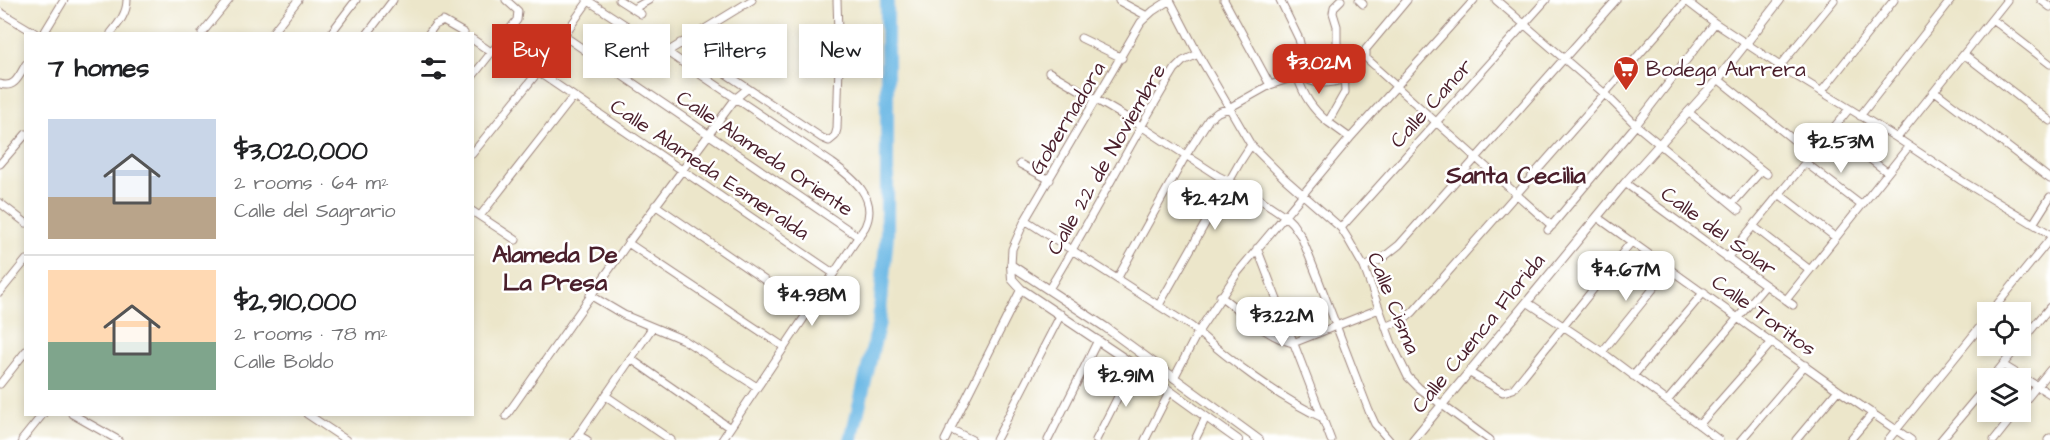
<!DOCTYPE html>
<html lang="en">
<head>
<meta charset="utf-8">
<style>
	body { margin:0; font-family:"Architects Daughter",sans-serif; background:#f6f6f6; color:#202124; height:100vh; display:flex; flex-direction:column; font-size:22px; white-space:nowrap }
	* { box-sizing:border-box; margin:0 }
	p { font-size:20px; color:#757577 }
	.icon { flex:none; width:33px; height:33px; fill:none; stroke:currentColor; stroke-width:2; stroke-linecap:round; stroke-linejoin:round }
	.map { position:relative; flex:1; overflow:hidden }
	.details { position:absolute; left:24px; top:32px; width:450px; height:384px; display:flex; flex-direction:column; background:#fff; border-radius:0px; box-shadow:0 3px 9px #0003 }
	.details>* { flex:none }
	.guide { position:absolute; left:492px; top:24px; width:570px; height:54px; display:flex; gap:12px }
	.buttons { position:absolute; left:1977px; top:302px; display:grid; gap:12px }
	.buttons a { display:grid; place-items:center; width:54px; height:54px; border-radius:0px; background:#fff; box-shadow:0 3px 9px #0003; font-size:30px }
	.price { position:absolute; translate:-50% -51px; padding:0 14px; border-radius:12px; background:#fff; color:#222; font-size:20px; line-height:39px; filter:drop-shadow(0 2px 3px #0008) }
	.price::after { content:''; position:absolute; left:50%; top:36px; width:18px; height:14px; margin-left:-9px; background:inherit; clip-path:polygon(0 0,100% 0,50% 100%) }
	.price.selected { background:#c8321e; color:#fff }
	ul { padding:0; list-style:none }
	li { display:flex; align-items:center; gap:18px; height:150px; padding:0 24px }
	li+li { border-top:2px solid #e0e0e0 }
	li span { display:grid; place-items:center; flex:none; width:168px; height:120px; border-radius:0px; color:#555 }
	li>.icon { margin-inline-start:auto }
	span .icon { width:72px; height:72px; fill:#fffc; stroke-width:1 }
	li b { font-size:26px }
	h2 { display:flex; justify-content:space-between; align-items:center; height:72px; padding:0 24px; font-size:26px }
	.chip { padding:0 21px; border-radius:0px; background:#fff; box-shadow:0 3px 9px #0003; font-size:21px; line-height:54px }
	.chip.selected { background:#c8321e; color:#fff }
	.map>svg:first-child { display:block }
</style>
</head>
<body>
<div class="map">
<svg width="2050" height="440" viewBox="0 0 2050 440">
	<rect width="100%" height="100%" fill="#fff"/>
	<filter id="ink" filterUnits="userSpaceOnUse"><feTurbulence type="fractalNoise" baseFrequency=".0167" numOctaves="2"/><feDisplacementMap in="SourceGraphic" scale="12" xChannelSelector="R" yChannelSelector="G"/><feConvolveMatrix kernelMatrix="1 2 1 2 8 2 1 2 1" color-interpolation-filters="sRGB"/></filter>
	<filter id="wash" filterUnits="userSpaceOnUse"><feTurbulence type="fractalNoise" baseFrequency=".008" numOctaves="4" result="noise"/><feDisplacementMap in="SourceGraphic" scale="24" xChannelSelector="R" yChannelSelector="G"/><feGaussianBlur stdDeviation="1.35" result="paint"/><feColorMatrix in="noise" values="0 0 0 0 0 0 0 0 0 0 0 0 0 0 0 0 0 1.4 0 .05"/><feComposite in="paint" operator="in"/></filter>
	<g filter="url(#wash)">
		<rect width="100%" height="100%" fill="#ece6ca"/>
		<g fill="none" stroke-linecap="round" stroke-linejoin="round">
			<!-- river -->
			<path stroke="#6bb8e5" stroke-width="14" d="M851 440 879 322 887 234V0"/>
		</g>
	</g>
	<g filter="url(#ink)">
		<g fill="none" stroke-linecap="round" stroke-linejoin="round">
			<defs>
				<path id="minor" d="M587 0 667 52 832 163C853 178 879 198 865 227L722 440
					M619 0 641 14
					M1170 0 1198 54 1251 145 1284 178 1341 228 1348 239 1364 267 1392 344 1408 377 1419 388 1490 440
					M1224 0 1270 85
					M1341 0 1334 7 1333 13 1337 26V43L1344 68 1345 92 1328 122 1350 138
					M1359 0 1363 4
					M1496 0 1605 94 1636 125 1739 210
					M1685 0 1715 23 1780 66 1897 138 1962 181 2050 234
					M2041 0 2050 7
					M1119 1 1147 16
					M633 9 649 0
					M0 12 35 33
					M1992 19 2050 64
					M44 33 64 0
					M111 33C119 23 127 13 127 0
					M202 33 229 0
					M272 33 298 0
					M331 33 356 0
					M368 33 393 0
					M429 33 435 25 443 21 464 33
					M564 36 859 237
					M1081 38 1122 58
					M472 39 491 52
					M680 43 822 138 829 141 835 136 837 129 839 65 837 0
					M667 52 752 0
					M1965 55 2050 121
					M1375 66 1366 58V49L1407 0
					M1780 66 1834 0
					M1378 70 1552 226
					M538 72 833 273
					M1049 72 1141 126 1218 176 1245 189 1285 216 1292 223 1301 236 1319 281 1369 411 1375 424 1389 440
					M1300 74C1312 86 1330 84 1345 79
					M1297 76C1304 96 1312 109 1328 122
					M472 77 517 20 518 11 506 0
					M1718 79 1795 141
					M0 84C15 89 19 76 26 64
					M1822 91 1894 0
					M1936 92 2050 179
					M1688 112 1767 174
					M1860 116 1951 0
					M1833 131 1887 172
					M1897 138 2007 0
					M472 154 538 72 589 0
					M1806 163 1861 205
					M0 164 26 134
					M1020 164 1050 180
					M1625 183 1793 305
					M1779 194 1835 237
					M0 203 26 223
					M1732 204 1762 170
					M655 205 808 310
					M472 211 516 240
					M480 216 573 97
					M1597 217 1838 390 1911 440
					M1025 220 1192 327C1228 359 1279 398 1323 418
					M2033 224 2050 197
					M1753 226 1810 270
					M1341 228 1546 0
					M1548 230 1636 125 1715 23
					M628 243 784 347
					M1257 248 1331 440
					M1727 258 1849 109
					M1011 265 1012 249 1025 220 1141 22 1153 11 1170 0
					M1364 267 1380 260 1399 245 1616 0
					M1117 279 1186 155 1209 119 1218 112 1229 108 1270 85 1297 76 1302 70 1305 65 1299 39 1280 0
					M1049 289C1093 217 1131 141 1175 69L1183 61 1198 54
					M0 292 26 260
					M590 295 624 315 684 340 757 387
					M1220 296C1242 312 1266 337 1293 343L1379 309
					M1786 300 1909 146
					M1527 302 1602 352 1719 440
					M1159 305 1240 162 1251 145
					M1991 312 2050 239
					M1386 327 1406 318 1413 312 1686 1
					M2020 343 2050 307
					M1602 352 1670 268
					M631 359 730 428
					M2003 365 2050 394
					M1470 373 1503 392 1513 389 1632 241
					M1633 376 1704 292
					M1174 378 1198 332 1238 272 1350 138 1474 0
					M1992 378 2019 345
					M0 384 26 351
					M606 396 671 440
					M1667 401 1765 286
					M2020 407 2050 370
					M72 414 118 440
					M307 414 346 440
					M506 416 628 243 736 98 747 89
					M1699 425 1772 342
					M950 429 972 440
					M578 435 587 440
					M22 440 43 414
					M575 440 652 328
					M945 440 1021 289
					M996 440 1061 314
					M1048 440 1098 340
					M1096 440 1134 365
					M1145 440 1170 391
					M1195 440 1206 417
					M1741 440 1805 365
					M1796 440 1838 390
					M1850 440 1873 413
					M1888 440 1988 317
					M1941 440 1988 384
					M1994 440 2017 411
					M2048 440 2050 438"/>
				<path id="tertiary" d="M1011 265 1105 327 1259 440
					M1011 265 1012 279 1021 289 1134 365 1238 440
					M1413 440 1625 183 1718 79 1780 0"/>
			</defs>
			<!-- minor casing -->
			<use href="#minor" stroke="#9b827a" stroke-width="9"/>
			<!-- tertiary casing -->
			<use href="#tertiary" stroke="#9b827a" stroke-width="10"/>
			<!-- minor -->
			<use href="#minor" stroke="#fff" stroke-width="7"/>
			<!-- tertiary -->
			<use href="#tertiary" stroke="#fff" stroke-width="8"/>
		</g>
	</g>
	<!-- icons -->
	<defs>
		<symbol id="supermarket-pin" viewBox="-11 -11 22 30"><path d="M0 17L-7.5 6A9.5 9.5 0 1 1 7.5 6Z" fill="#c8321e" stroke="#fff"/><path d="M-6-5.5h2.5l.6 2H6L4.5 2H-2.5L-4.4-4H-6ZM-1.5 3.2a1.3 1.3 0 1 0 .1 0ZM3 3.2a1.3 1.3 0 1 0 .1 0Z" fill="#fff"/></symbol>
	</defs>
	<g fill-rule="evenodd">
		<use href="#supermarket-pin" x="1611" y="54" width="30" height="40"/>
	</g>
	<g text-anchor="middle" stroke-width="5" stroke-linejoin="round" paint-order="stroke">
		<!-- poi labels -->
		<g font-size="21" fill="#4a1f2b" stroke="#fff" text-anchor="start">
			<text x="1646" y="76">Bodega Aurrera</text>
		</g>
		<!-- street labels -->
		<g font-size="21" fill="#4a1f2b" stroke="#fff">
			<text transform="translate(1431 103) rotate(-48)" y="7">Calle Canor</text>
			<text transform="translate(1067 118) rotate(-59)" y="7">Gobernadora</text>
			<text transform="translate(765 153) rotate(34)" y="7">Calle Alameda Oriente</text>
			<text transform="translate(1106 159) rotate(-60)" y="7">Calle 22 de Noviembre</text>
			<text transform="translate(710 169) rotate(34)" y="7">Calle Alameda Esmeralda</text>
			<text transform="translate(1719 231) rotate(36)" y="7">Calle del Solar</text>
			<text transform="translate(1394 303) rotate(68)" y="7">Calle Cisma</text>
			<text transform="translate(1764 315) rotate(36)" y="7">Calle Toritos</text>
			<text transform="translate(1478 333) rotate(-51)" y="7">Calle Cuenca Florida</text>
		</g>
		<!-- quarter labels -->
		<g font-size="24" font-weight="bold" fill="#4a1f2b" stroke="#fff">
			<text x="1516" y="183">Santa Cecilia</text>
			<text x="555" y="262">Alameda De<tspan x="555" dy="28">La Presa</tspan></text>
		</g>
	</g>
</svg>
<div class="buttons">
<a><svg class="icon" aria-label="locate" viewBox="0 0 24 24"><circle cx="12" cy="12" r="6"/><path d="M12 2v4M12 18v4M2 12h4M18 12h4"/></svg></a>
<a><svg class="icon" aria-label="layers" viewBox="0 0 24 24"><path d="M12 4l9 5-9 5-9-5zM3 14l9 5 9-5"/></svg></a>
</div>
<b class="price selected" style="left:1319px;top:95px">$3.02M</b>
<b class="price" style="left:1841px;top:174px">$2.53M</b>
<b class="price" style="left:1215px;top:231px">$2.42M</b>
<b class="price" style="left:1626px;top:302px">$4.67M</b>
<b class="price" style="left:812px;top:327px">$4.98M</b>
<b class="price" style="left:1282px;top:348px">$3.22M</b>
<b class="price" style="left:1126px;top:408px">$2.91M</b>
<div class="guide">
<a class="chip selected">Buy</a>
<a class="chip">Rent</a>
<a class="chip">Filters</a>
<a class="chip">New</a>
</div>
<section class="details">
<h2>7 homes<svg class="icon" aria-label="filters" viewBox="0 0 24 24"><path d="M4 7h16M4 17h16"/><circle cx="9" cy="7" r="2"/><circle cx="15" cy="17" r="2"/></svg></h2>
<ul>
<li><span style="background:linear-gradient(#c9d6e8 65%,#b9a48a 0)"><svg class="icon" aria-label="home" viewBox="0 0 24 24"><path d="M3 11l9-7 9 7M6 9v11h12V9"/></svg></span><div><b>$3,020,000</b><p>2 rooms · 64 m²</p><p>Calle del Sagrario</p></div></li>
<li><span style="background:linear-gradient(#ffd9b3 60%,#7fa58c 0)"><svg class="icon" aria-label="home" viewBox="0 0 24 24"><path d="M3 11l9-7 9 7M6 9v11h12V9"/></svg></span><div><b>$2,910,000</b><p>2 rooms · 78 m²</p><p>Calle Boldo</p></div></li>
</ul>
</section>
</div>
</body>
</html>
